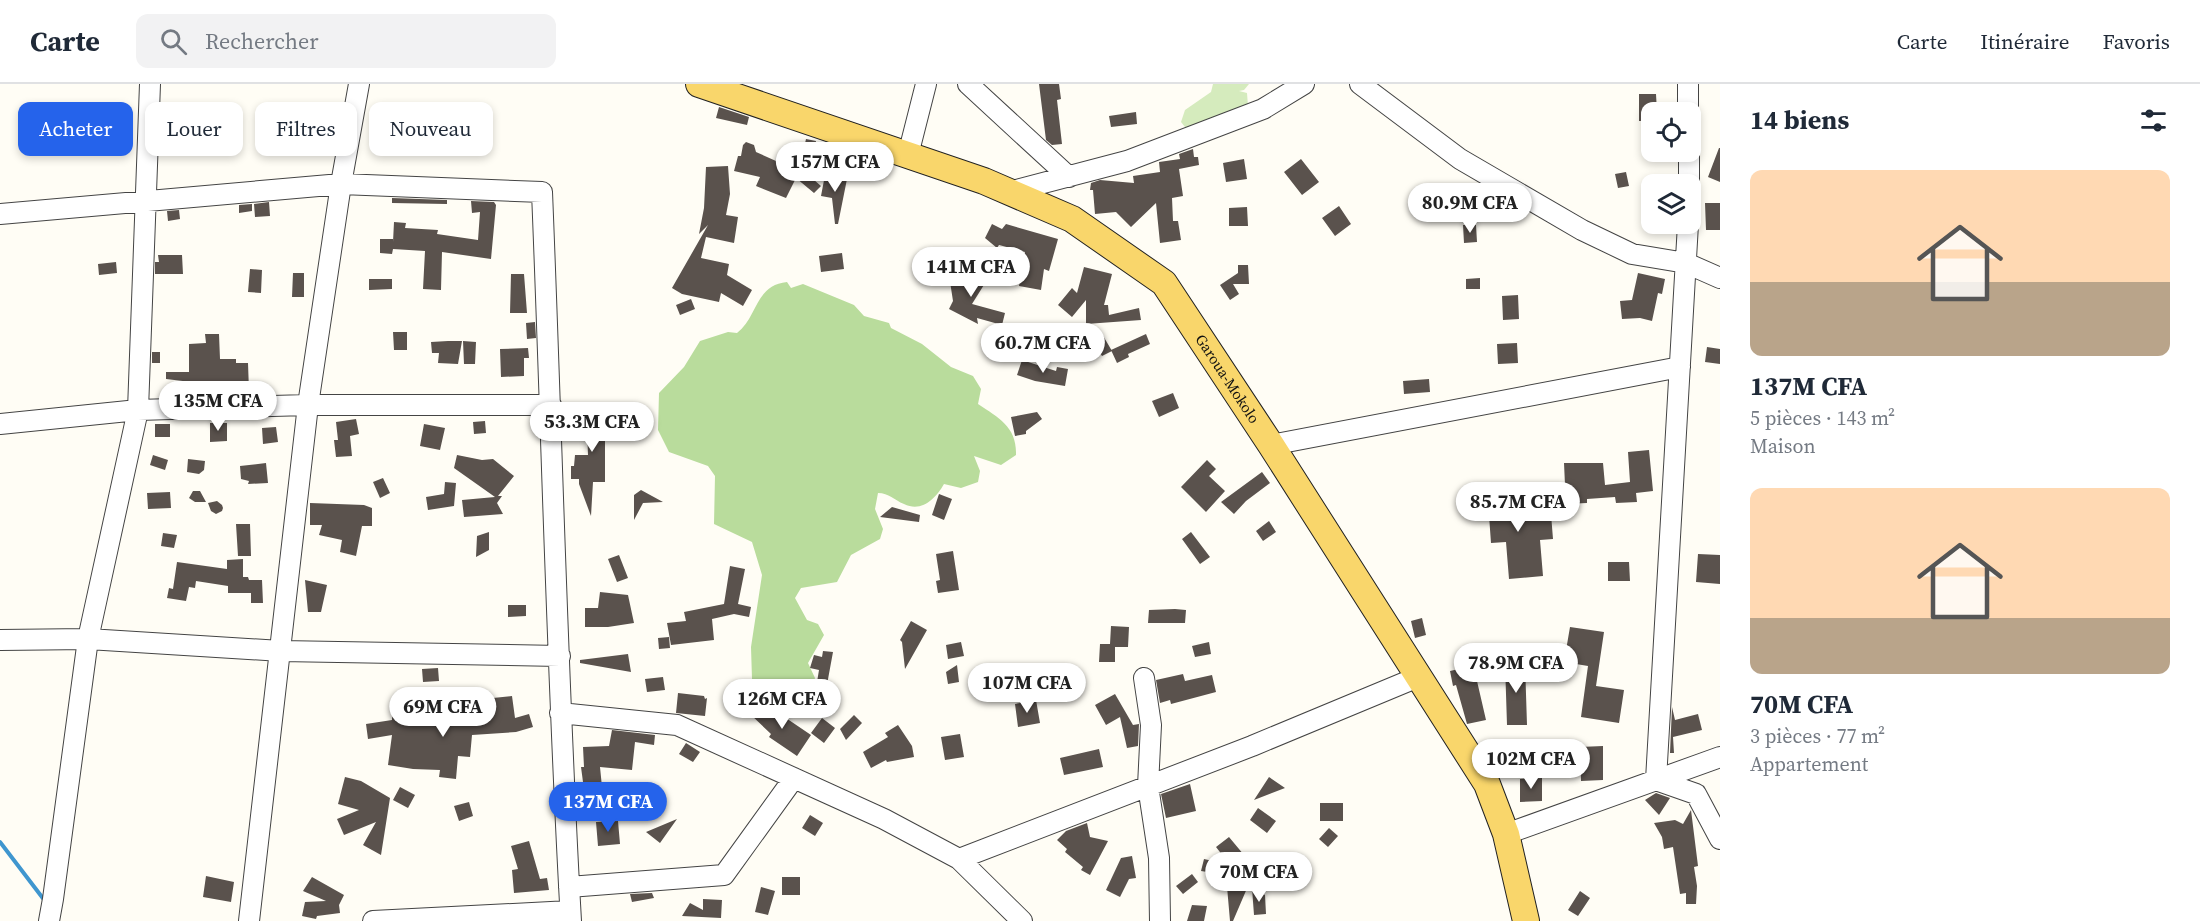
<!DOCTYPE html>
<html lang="fr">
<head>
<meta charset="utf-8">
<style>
	body { margin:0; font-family:"Source Serif 4",serif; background:#f2f2f3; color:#1f2937; height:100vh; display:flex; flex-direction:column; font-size:22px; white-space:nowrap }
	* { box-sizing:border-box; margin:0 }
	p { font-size:20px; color:#747a83 }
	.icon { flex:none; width:33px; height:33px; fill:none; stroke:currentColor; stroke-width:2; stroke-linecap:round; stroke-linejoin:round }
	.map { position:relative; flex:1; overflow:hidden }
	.side { display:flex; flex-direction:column; background:#fff; width:480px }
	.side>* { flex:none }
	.hud { position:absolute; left:18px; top:18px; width:570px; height:54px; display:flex; gap:12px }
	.fabs { position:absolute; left:1641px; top:18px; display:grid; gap:12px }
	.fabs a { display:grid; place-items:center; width:60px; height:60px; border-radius:12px; background:#fff; box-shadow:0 3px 9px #0003; font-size:30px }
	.price { position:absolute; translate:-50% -51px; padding:0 14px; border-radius:21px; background:#fff; color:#222; font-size:20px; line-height:39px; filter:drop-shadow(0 2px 3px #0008) }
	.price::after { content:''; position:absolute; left:50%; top:36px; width:18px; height:14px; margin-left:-9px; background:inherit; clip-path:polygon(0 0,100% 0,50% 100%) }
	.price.selected { background:#2563eb; color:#fff }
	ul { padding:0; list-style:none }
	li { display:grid; align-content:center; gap:12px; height:318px; padding:0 30px }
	li span { display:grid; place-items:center; height:186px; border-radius:12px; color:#555 }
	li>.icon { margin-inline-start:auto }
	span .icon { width:108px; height:108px; fill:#fffc; stroke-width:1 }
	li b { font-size:26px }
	h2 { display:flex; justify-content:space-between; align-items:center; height:72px; padding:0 30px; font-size:26px }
	.chip { padding:0 21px; border-radius:12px; background:#fff; box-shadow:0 3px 9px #0003; font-size:21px; line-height:54px }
	.chip.selected { background:#2563eb; color:#fff }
	header { display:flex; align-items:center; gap:36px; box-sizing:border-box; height:84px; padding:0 30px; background:#fff; border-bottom:2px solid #e0e1e3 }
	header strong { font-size:28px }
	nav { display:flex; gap:33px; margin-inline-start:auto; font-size:21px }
	.search { width:420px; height:54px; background:#f2f2f3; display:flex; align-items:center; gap:15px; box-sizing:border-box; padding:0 21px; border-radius:12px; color:#747a83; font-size:22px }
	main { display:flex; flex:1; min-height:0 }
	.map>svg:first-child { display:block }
</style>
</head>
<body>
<header>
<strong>Carte</strong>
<div class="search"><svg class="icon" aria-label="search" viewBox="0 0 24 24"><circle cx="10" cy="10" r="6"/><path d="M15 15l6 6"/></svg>Rechercher</div>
<nav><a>Carte</a><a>Itinéraire</a><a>Favoris</a></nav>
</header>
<main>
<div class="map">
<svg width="1720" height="837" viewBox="0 0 1720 837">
	<rect width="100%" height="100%" fill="#fffdf5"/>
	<!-- green -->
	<path fill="#d5ebbd" d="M1213 0H1249L1244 6 1239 7 1247 9 1248 22 1202 43H1185L1181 38 1185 26 1211 8Z"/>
	<!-- forest -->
	<path fill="#b9dc9c" d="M787 198 791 204 803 200 854 221 864 232 889 239 891 244 922 260 951 283 973 292 981 305 978 320C999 334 1017 343 1016 371L1001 381 974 372 980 387 978 398 961 404 944 400C936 414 922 429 904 420 894 416 889 409 878 409L875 425 883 445 880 455 851 471 837 498 801 504 795 514 807 536 818 540 824 551 808 579 815 594 812 603 823 618 819 629 801 631 785 620 767 614 752 595 751 563 762 491 752 458 714 440 715 392 708 382 669 368 658 346 659 309 684 283 700 257 728 248 737 249C758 233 755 201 787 198Z"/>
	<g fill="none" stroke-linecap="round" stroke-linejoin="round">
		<!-- stream -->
		<path stroke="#3f96cf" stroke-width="4" d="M0 758 45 817"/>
	</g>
	<!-- building -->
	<path fill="#5a524d" d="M1039 0H1059L1061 15 1057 16 1062 60 1052 61 1046 56Z
		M1639 10H1656L1657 28H1652V37H1639Z
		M719 23 749 33 747 41 716 34Z
		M1136 28 1137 40 1111 43 1109 32Z
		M806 55 816 57 814 71 803 68Z
		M746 58 754 61 756 68 776 77 783 69 821 102 814 109 796 94 786 114 756 102 760 93 734 87 738 72H741L743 61Z
		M1719 64H1720V98L1708 93Z
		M1193 65 1194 73H1198L1199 81 1179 85 1183 112 1172 114 1173 137H1178L1181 156 1160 159 1156 119 1131 143 1116 128 1095 130 1093 106H1090L1091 99 1100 96 1134 99 1133 92 1160 88 1159 78 1180 75 1179 70Z
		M1244 75 1247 95 1226 98 1223 79Z
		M1301 75 1319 98 1302 111 1284 88Z
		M728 82 730 110 726 131 738 133 734 159 706 153 701 174 729 180 727 191 752 206 743 222 721 209 719 218 682 210 672 204 708 141 699 150 704 124 706 83Z
		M1626 88 1629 102 1618 104 1615 90Z
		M825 91 847 95 838 140H835L832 114 821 112Z
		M392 114 447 116V120L392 119Z
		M471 117 494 118 496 121 491 175 442 168 441 206 423 205 425 167 393 165 392 170 380 169V155H393V158L394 138 406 139 405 144 438 146 437 150 478 156 480 128 472 129Z
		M1459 117 1460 134 1449 135 1448 118Z
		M269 118 270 132 255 133 254 120Z
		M1705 119H1720V146H1706Z
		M252 120V127L239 129V121Z
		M1339 122 1351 140 1335 152 1322 134Z
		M1247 123 1248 142H1229V124Z
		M179 126 180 135 168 137 167 127Z
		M992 140 1002 145 1006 140 1058 155 1049 187 1044 185 1041 206 1019 202 1025 168 999 161 997 164 985 154Z
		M1463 141H1476L1477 158 1464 159Z
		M842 169 844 185 821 188 819 172Z
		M158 171H182L183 190H155V178H159Z
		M116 178 117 189 99 191 98 180Z
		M1238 181H1248L1249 200H1233L1239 210 1230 216 1220 201 1238 189Z
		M1084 183 1112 190 1104 221H1108L1109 231 1139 224 1141 236 1086 240V216L1072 233 1058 221 1072 204 1077 209Z
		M250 185 262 186 261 209 248 208Z
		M971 185 987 196 972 220 1005 229 1002 241 977 234 978 240 949 225 953 217 949 191Z
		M293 189H304V213H292Z
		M1638 189 1665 195 1662 210 1658 209 1652 237 1640 234 1622 235 1620 217 1632 216Z
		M511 190H524L527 229H510Z
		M1480 194V205H1466V195Z
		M369 195H392V205L369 206Z
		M1518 211 1519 235 1503 236 1502 212Z
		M691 215 695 225 680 231 676 221Z
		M535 238 536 254 527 255 526 239Z
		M393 248H407V266H394Z
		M205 250H219L220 275H236V279H248L249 307H233V303L166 295V288H189V260L206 259Z
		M1102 250 1112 267 1102 272 1092 256Z
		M1146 250 1150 260 1128 270 1129 273 1117 279 1111 266Z
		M448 257H462L458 280 438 279 439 269H432L431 258Z
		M463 257 476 258 475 280H464Z
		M1517 259 1518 279 1498 280 1497 260Z
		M1707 263 1720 265V280L1705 278Z
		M528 264 529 274H524V292L501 293 500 265Z
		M152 268H160V279H152Z
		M1022 276 1056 287 1057 283 1068 285 1065 302 1035 297 1017 291Z
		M1429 295 1430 308 1404 310 1403 297Z
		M188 298 185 310 172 311V299Z
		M1173 309 1179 324 1159 333 1152 317Z
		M1037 328 1042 335 1026 347V350L1015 352 1011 333Z
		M614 330V347H605V398H593L591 432 579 400V395H571V382H574L575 371H588L587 345H573V332Z
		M356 335 359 350 350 352 352 372 336 373 334 356H338L336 338Z
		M485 337 486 349 474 350 473 338Z
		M210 339H227V357L210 358Z
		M155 340H170V353H155Z
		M424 340 445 344 440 366 420 362Z
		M276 343 278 358 263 360 262 344Z
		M1649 366 1653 407 1636 409 1637 418 1616 419 1615 413 1587 415V419L1565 420 1566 424 1550 425 1548 403 1565 401 1564 379H1603L1605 401 1630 398 1628 368Z
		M153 371 168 376 165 386 150 381Z
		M457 371 482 376 493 375 514 392 498 412H502L497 419 503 430 464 433 462 416 495 413 454 384Z
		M188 375 205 377 204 386 199 390 187 388Z
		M1207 376 1216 385 1209 392 1225 407 1206 428 1181 403Z
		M266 379 268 399 248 400 249 397 241 395 240 382Z
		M1262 388 1270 399 1246 417 1234 430 1221 418Z
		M383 394 390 409 380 414 373 398Z
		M445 398 456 399 454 422 428 426 426 413 444 410Z
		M1516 401 1518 433 1551 430 1553 455 1540 456 1543 492 1509 495 1506 458 1491 459 1487 404Z
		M641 406 663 418 643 419 634 436V411Z
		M193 407H200L206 418H195L189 414Z
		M170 408 171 424 148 425 147 409Z
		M939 410 952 415 944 436 932 431Z
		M217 417 222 421 223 424 222 427 216 430 211 427 208 419Z
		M310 419 364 421 372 424V442H362L356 472 340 468 342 456 319 451 322 441H310Z
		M892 423 920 431 919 438 880 433Z
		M1269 437 1276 448 1263 457 1256 447Z
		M236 440H250L251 472H238Z
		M489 448V466L476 473 477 452Z
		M1191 448 1210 473 1200 480 1182 455Z
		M163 449 177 451 174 464 161 462Z
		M953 467 959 506 938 509 936 497 940 496 936 470Z
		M1698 470 1720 471V500L1696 498Z
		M619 471 628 494 617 498 608 475Z
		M243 475V493H248L249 496H262L263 519H251V509H228V502L196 497 195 504 189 503 186 517 167 514 169 504 173 505 177 478 227 485V476Z
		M1608 478H1629L1630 497H1608Z
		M730 482 745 485 738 520 751 523 749 533 734 530 712 535 714 556 671 561 667 539 686 537 684 528 724 520Z
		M305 496 327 501 321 528H308Z
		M600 508 628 511 634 539 608 543H585V524H598Z
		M508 521H526V532L508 533Z
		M1175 525 1186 526 1185 539H1148L1149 526Z
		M1422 534 1426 551 1415 554 1411 537Z
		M911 537 927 546 905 585 902 558 900 556Z
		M1111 542 1129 543 1128 563H1115V578H1099L1100 560H1110Z
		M1570 543 1604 548 1596 602 1624 606 1619 639 1581 633 1588 582 1564 578Z
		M669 553 670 564 659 565 658 554Z
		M961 558 964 572 948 575 946 561Z
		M1209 558 1211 570 1195 573 1192 562Z
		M823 567 833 568 826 606 816 604 819 586 810 584 814 571 822 573Z
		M628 570 631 588 580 579V576Z
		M1505 579H1525L1527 641H1507Z
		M957 581 959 598 948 600 946 588Z
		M1476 581 1480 596 1477 597 1486 636 1467 640 1456 601 1453 602 1450 587Z
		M438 584 439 597 423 598 422 585Z
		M1183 590 1185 597 1212 591 1216 608 1171 620 1170 616 1160 619 1156 596Z
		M663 593 665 606 647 608 645 595Z
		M678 609 704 612 705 615 707 614 705 632 676 629Z
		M1115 610 1133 641 1139 640 1138 662 1127 664 1120 633 1106 641 1095 621Z
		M512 612 515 634 529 630 533 643 516 648 472 651 470 673 458 672 456 695 439 693 440 686 413 685 388 681 392 651 368 655 366 640 392 636V630L411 631V635L460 641V637L483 640 482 631 489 630V626H495L493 614Z
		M1036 616 1040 639 1018 643 1015 620Z
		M760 619 779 638 783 632 811 651 797 672 769 653 771 650 750 630Z
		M1672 623 1675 636 1698 630 1702 646 1673 653 1674 669H1670Z
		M854 631 862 639 846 656 840 645Z
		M822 634 835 644 824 659 811 649Z
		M898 641 912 662 914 673 887 678 886 676 871 684 863 668 888 653 885 649Z
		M612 646 655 651 654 661 635 658 632 686 600 683 603 713 588 714 587 698H583L581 683H584L583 663 609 662Z
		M960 650 964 673 945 676 941 653Z
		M686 659 700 668 693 678 679 670Z
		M1603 662V696L1581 697 1580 663Z
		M1099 665 1103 683 1064 691 1060 674Z
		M345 693 361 697 390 714 381 771 363 761 376 738 344 751 337 735 359 726 338 720Z
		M1269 693 1285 704 1254 716Z
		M1542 694V717L1520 718V695Z
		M1190 700 1196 727 1166 734 1161 710Z
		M400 703 415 711 408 724 393 716Z
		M1656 709 1670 714 1659 731 1645 716Z
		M469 718 473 732 459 737 454 722Z
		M1320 719H1343V737H1320Z
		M1258 724 1276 737 1267 749 1250 736Z
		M1691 726 1698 782 1694 783 1697 802 1696 820H1686V809L1680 810 1673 763 1664 765 1662 753 1654 739 1675 736 1683 740Z
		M810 731 823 739 815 752 802 744Z
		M677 735 660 759 646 748Z
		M618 737 620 760 598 762 596 738Z
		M1087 739 1090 753 1108 757 1090 791 1081 786 1083 783 1065 768 1067 765 1057 756 1066 747Z
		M1329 744 1338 752 1328 763 1319 755Z
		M1229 753 1244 771 1252 768 1257 779 1229 791 1248 802 1233 837H1230L1226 791 1201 787 1204 775 1230 781 1216 763Z
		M529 757 540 795 547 794 549 806 514 809 512 786 518 785 511 762Z
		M1132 772 1136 794 1129 795 1120 813 1106 806 1121 774Z
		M1266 786 1279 790 1273 806 1260 801Z
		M1192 790 1198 798 1183 810 1176 802Z
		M206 792 234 798 231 818 203 813Z
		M312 793 344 811 339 821 340 829 317 832 316 835 302 832 305 818 326 817 303 807Z
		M782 793H800V811H782Z
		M761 803 775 807 768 831 755 828Z
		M1252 804 1265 811 1266 830 1254 831Z
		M1580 807 1590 814 1578 832 1568 826Z
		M652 809 654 814 632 818 630 810Z
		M703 815 722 816 721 834 682 832 690 819 703 826Z
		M1192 821 1207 822 1204 837H1187Z"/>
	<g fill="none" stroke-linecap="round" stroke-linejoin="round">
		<defs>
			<path id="minor" d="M968 0 1069 93
				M1360 0 1460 75 1582 146 1632 170 1686 179 1720 194
				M1688 0V28
				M1689 68V100
				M908 71 926 0
				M1009 108 1127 77 1263 25 1304 0
				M0 130 341 100 542 108C552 351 557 594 571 837
				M1688 140 1656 696 1696 710 1720 755
				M0 340 138 326 308 321H551
				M1271 361 1680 283
				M0 556 88 555 281 567 560 572
				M1144 594 1151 641 1148 702 1159 774 1160 837
				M560 629 677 641 884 735 959 775 1022 837
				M1506 750 1720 673
				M959 775 1252 662 1418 593
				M569 803 724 791 794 694
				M49 837 53 815 88 555 138 326 150 0
				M249 837 308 321 341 100 359 0
				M373 837 570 827"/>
			<g id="major">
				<path id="s1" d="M699 0 984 97 1072 135 1164 199 1271 361 1487 700 1506 750 1526 837"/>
			</g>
		</defs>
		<!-- minor casing -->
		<use href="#minor" stroke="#444" stroke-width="22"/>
		<!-- major casing -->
		<use href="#major" stroke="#222" stroke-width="28"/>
		<!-- minor -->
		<use href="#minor" stroke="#fff" stroke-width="20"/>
		<!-- major -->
		<use href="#major" stroke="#f9d66b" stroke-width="26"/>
	</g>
	<g text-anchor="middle" stroke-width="6" stroke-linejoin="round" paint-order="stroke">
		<!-- street labels -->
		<g font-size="15" fill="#111" stroke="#fff">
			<text dy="5" stroke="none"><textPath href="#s1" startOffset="624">Garoua-Mokolo</textPath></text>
		</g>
	</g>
</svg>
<div class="fabs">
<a><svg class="icon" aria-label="locate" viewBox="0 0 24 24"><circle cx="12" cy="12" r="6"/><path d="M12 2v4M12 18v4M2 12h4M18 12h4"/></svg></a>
<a><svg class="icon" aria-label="layers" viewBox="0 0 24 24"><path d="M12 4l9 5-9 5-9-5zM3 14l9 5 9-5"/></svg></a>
</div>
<b class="price" style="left:835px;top:109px">157M CFA</b>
<b class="price" style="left:1470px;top:150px">80.9M CFA</b>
<b class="price" style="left:971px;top:214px">141M CFA</b>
<b class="price" style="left:1043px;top:290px">60.7M CFA</b>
<b class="price" style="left:218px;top:348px">135M CFA</b>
<b class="price" style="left:592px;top:369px">53.3M CFA</b>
<b class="price" style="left:1518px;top:449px">85.7M CFA</b>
<b class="price" style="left:1516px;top:610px">78.9M CFA</b>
<b class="price" style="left:1027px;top:630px">107M CFA</b>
<b class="price" style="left:782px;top:646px">126M CFA</b>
<b class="price" style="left:443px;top:654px">69M CFA</b>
<b class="price" style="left:1531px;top:706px">102M CFA</b>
<b class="price selected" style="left:608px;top:749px">137M CFA</b>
<b class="price" style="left:1259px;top:819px">70M CFA</b>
<div class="hud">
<a class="chip selected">Acheter</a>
<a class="chip">Louer</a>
<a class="chip">Filtres</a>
<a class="chip">Nouveau</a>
</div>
</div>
<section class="side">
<h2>14 biens<svg class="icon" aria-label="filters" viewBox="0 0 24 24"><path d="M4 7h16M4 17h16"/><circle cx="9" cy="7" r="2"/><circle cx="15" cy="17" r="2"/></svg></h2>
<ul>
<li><span style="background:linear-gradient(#ffd9b3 60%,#b9a48a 0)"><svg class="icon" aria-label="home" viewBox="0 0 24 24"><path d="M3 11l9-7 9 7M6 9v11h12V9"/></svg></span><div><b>137M CFA</b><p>5 pièces · 143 m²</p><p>Maison</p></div></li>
<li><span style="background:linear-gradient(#ffd9b3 70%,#b9a48a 0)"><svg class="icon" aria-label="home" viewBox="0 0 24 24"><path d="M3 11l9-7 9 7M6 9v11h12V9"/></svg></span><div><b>70M CFA</b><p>3 pièces · 77 m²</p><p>Appartement</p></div></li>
</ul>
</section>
</main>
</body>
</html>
